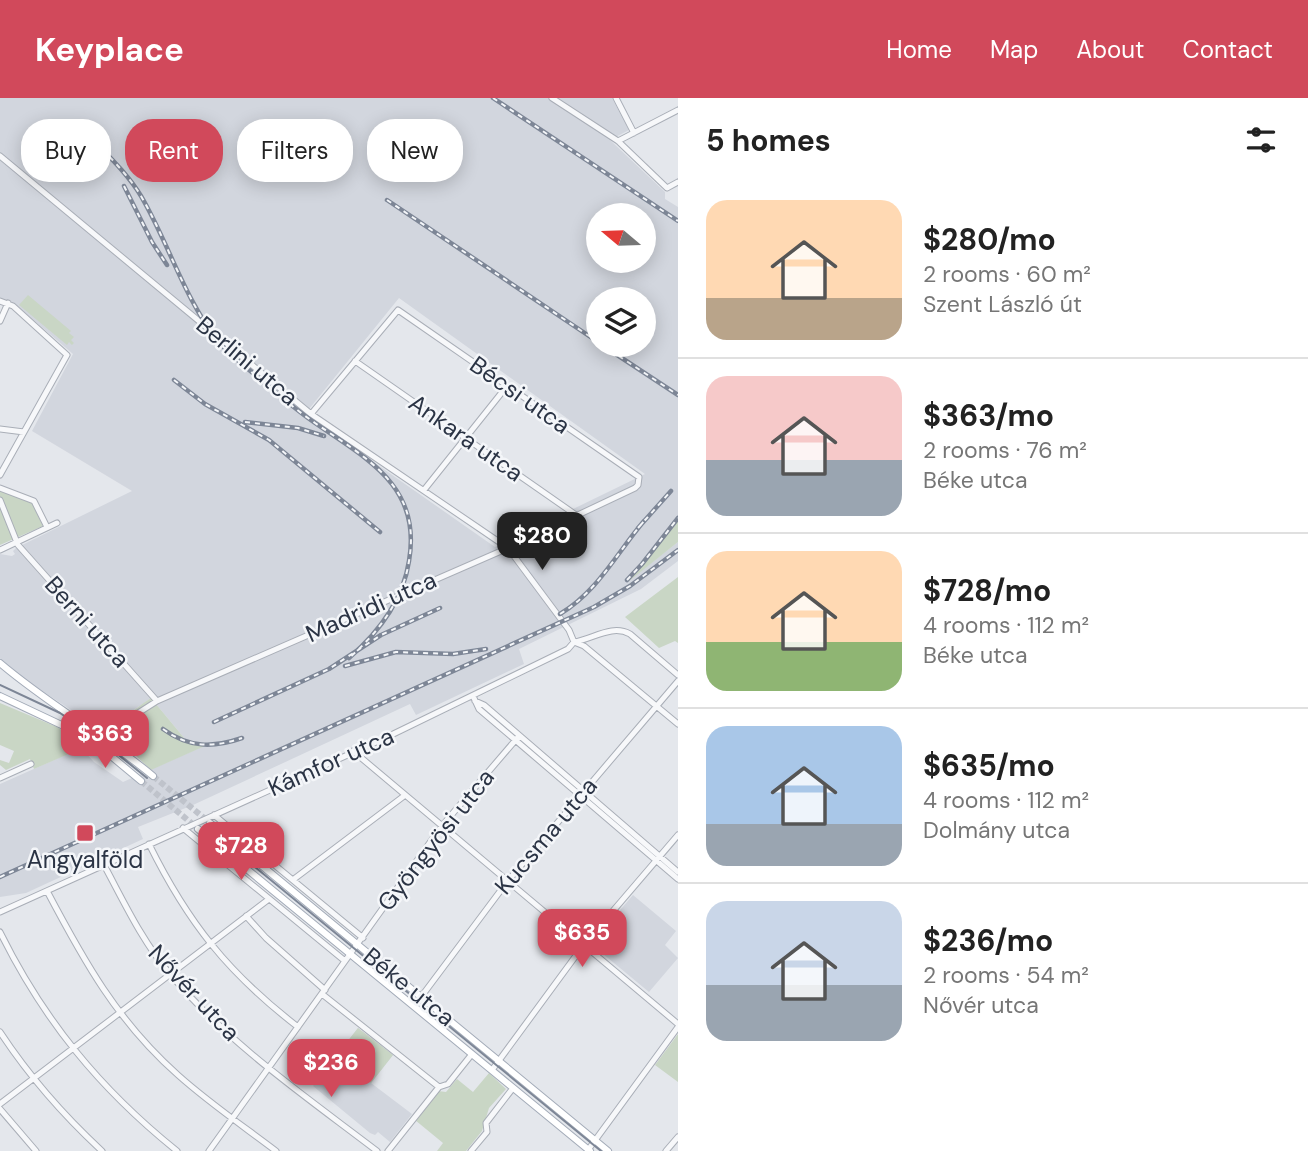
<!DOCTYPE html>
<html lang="en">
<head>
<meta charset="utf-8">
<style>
	body { margin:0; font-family:"DM Sans",sans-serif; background:#f2f2f2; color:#222; height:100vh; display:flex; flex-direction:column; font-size:26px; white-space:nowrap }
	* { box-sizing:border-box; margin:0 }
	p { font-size:23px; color:#767676 }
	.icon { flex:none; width:38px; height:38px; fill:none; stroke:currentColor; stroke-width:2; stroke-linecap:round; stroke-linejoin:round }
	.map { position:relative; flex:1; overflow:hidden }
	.panel { display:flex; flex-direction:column; background:#fff; width:630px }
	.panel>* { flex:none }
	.top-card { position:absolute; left:21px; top:21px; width:551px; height:63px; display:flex; gap:14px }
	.needle { width:46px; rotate:289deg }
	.buttons { position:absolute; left:586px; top:105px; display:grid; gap:14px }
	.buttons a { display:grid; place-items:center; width:70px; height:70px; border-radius:50%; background:#fff; box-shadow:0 4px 18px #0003; font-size:35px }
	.price { position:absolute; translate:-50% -60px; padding:0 16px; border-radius:14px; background:#d1495b; color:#fff; font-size:23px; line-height:46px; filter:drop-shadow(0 2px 4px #0008) }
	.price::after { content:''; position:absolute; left:50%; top:42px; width:21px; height:16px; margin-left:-10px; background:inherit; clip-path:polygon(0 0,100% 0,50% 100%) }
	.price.on { background:#222; color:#fff }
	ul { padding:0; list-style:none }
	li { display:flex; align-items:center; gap:21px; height:175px; padding:0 28px }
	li+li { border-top:2px solid #e0e0e0 }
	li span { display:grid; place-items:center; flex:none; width:196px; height:140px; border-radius:21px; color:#555 }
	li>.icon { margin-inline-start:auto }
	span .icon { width:84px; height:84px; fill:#fffc; stroke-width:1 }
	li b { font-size:30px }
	h2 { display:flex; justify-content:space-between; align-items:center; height:84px; padding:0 28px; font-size:30px }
	.pill { padding:0 24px; border-radius:28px; background:#fff; box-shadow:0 4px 18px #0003; font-size:24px; line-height:63px }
	.pill.on { background:#d1495b; color:#fff }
	header { display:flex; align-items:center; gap:42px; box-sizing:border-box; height:98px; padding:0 35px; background:#d1495b; color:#fff }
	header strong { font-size:33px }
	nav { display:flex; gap:38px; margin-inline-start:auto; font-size:24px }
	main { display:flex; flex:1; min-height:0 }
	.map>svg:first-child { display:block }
</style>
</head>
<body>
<header>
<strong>Keyplace</strong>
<nav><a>Home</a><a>Map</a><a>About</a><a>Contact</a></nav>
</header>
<main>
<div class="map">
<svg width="678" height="1053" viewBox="0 0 678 1053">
	<rect width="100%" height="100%" fill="#e4e7ec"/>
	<!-- built -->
	<path fill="#d2d6de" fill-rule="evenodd" d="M0 0H612L629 32 610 42 665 94V101L678 109V423L632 480 678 444V463L641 491 519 551 524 566 416 617 410 606 193 707 138 729 143 741 26 795 0 799V686L81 650 94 664 123 684 206 647 185 641 151 600 125 618 105 629 98 630 26 582 0 560V456L12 458 15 456 13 453 16 450 132 393 32 333 73 256 15 206 0 200ZM598 117H644V163H598ZM399 200 645 376 495 449 305 316ZM598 201H644V247H598Z
		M633 797 676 833 665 847 678 860 649 894 591 846Z
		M358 930 393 957 371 985 412 1016 390 1044 378 1034 375 1037 370 1035 313 988Z"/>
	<!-- green -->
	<path fill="#c9d6c5" d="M28 197 71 233 69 235 74 239 71 242 74 245 72 247 69 244 67 247 19 207Z
		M0 393 32 405 43 428 0 447Z
		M678 423V444L628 484Z
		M678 479V545L675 543 659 550 625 519Z
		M151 600 185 641 207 647 151 672 119 642 98 630C117 628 135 610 151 600Z
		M0 605 57 629 87 648 34 671 30 661 6 672 0 667V662L9 665 14 653 0 647Z
		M358 930 393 957 371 985 336 958Z
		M678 936V984L655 967Z
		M489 975 506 991 489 1010 482 1033 466 1053H437L443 1045 415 1022 438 993 446 994 457 981 473 994Z"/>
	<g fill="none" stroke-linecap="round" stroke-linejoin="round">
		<!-- major-tunnel -->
		<path stroke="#bfc3cb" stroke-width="6" stroke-dasharray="6 3" stroke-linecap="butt" d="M153 678 209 724
			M141 683 196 729"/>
		<defs>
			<path id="minor" d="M552 0 618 43 667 90 678 84
				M616 0 634 35
				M618 43 678 12
				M0 58 311 316 508 450 569 532 574 544 584 548 678 626
				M0 203 13 208 67 257 0 377
				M0 223 8 205
				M355 263 576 417
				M0 331 24 334
				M0 390 34 403 47 429
				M424 392 507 288
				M0 402 18 447 157 603
				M0 452 57 425
				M473 598 479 611 678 781
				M475 603 484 607 678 774
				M102 638 157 603 508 450 635 390 638 387 639 379 398 212 311 316
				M353 653 678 926
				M0 680 31 666
				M214 717 363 840
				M183 730 345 863
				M149 746C188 825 228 875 298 929
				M104 767C124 804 142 843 170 876 229 946 305 998 377 1053
				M294 781 404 698
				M47 793C84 863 117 923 178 977 208 1004 243 1028 276 1053
				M0 814 383 641 568 551 574 544C593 541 612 526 630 536L678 577
				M246 818 266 840 325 892
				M0 834C44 923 100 991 177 1053
				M322 896 439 989
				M421 899 507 784 678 583
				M0 934C29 978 63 1017 102 1053
				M492 972 583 848 678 737
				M0 1006 269 801
				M0 1011 36 1053
				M588 1052 678 929
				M209 1053 441 729 519 638
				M388 1053 439 989 448 986 472 956
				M471 1053 487 1034 486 1025 513 990
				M666 1053 678 1039"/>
			<path id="major" d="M0 565C48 606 104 637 153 678
				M0 598 70 631 111 658 141 683
				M210 725 608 1053
				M198 731 590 1053"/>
		</defs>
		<!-- minor casing -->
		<use href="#minor" stroke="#a9aeb7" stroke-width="7"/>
		<!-- major casing -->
		<use href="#major" stroke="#a3abb8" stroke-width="8"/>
		<!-- minor -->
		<use href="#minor" stroke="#f7f8fa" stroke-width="5"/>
		<!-- major -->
		<use href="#major" stroke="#fff" stroke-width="6"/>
		<!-- tram -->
		<path stroke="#7d8696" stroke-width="2" d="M0 587 60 615 105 646 147 680
			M205 728 601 1053"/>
		<defs>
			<path id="rail" d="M493 0 678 123
				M82 30C102 52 126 73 141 98 168 144 185 202 218 243 231 258 247 270 261 282 279 297 296 312 315 325 367 361 422 388 409 463 403 502 378 535 349 560
				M124 88 152 144 167 167
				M387 102 598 244
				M602 247 678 297
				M174 282 205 306 269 342 380 434
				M245 324 298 330 324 338
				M638 430 671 393
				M627 482 642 466 678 420
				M560 516C598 493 616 456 644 423
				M345 568 396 554 453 556 486 551
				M214 624 329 571 381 537 440 510
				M163 631C189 650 213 650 242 640
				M0 779 594 509 630 488 678 452"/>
		</defs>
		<!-- rail casing -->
		<use href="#rail" stroke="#7d8696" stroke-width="4.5"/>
		<!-- rail -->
		<use href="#rail" stroke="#f4f6f9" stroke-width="2" stroke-dasharray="5" stroke-linecap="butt"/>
	</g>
	<!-- markers -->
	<rect fill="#d1495b" stroke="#f4f6f9" stroke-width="2.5" x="76" y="726" width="18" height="18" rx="3.5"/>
	<g text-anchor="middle" stroke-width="5" stroke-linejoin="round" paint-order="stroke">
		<!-- street labels -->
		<g font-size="24" fill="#2b3445" stroke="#f4f6f9">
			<text transform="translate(247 263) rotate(40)" y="8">Berlini utca</text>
			<text transform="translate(520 297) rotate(35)" y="8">Bécsi utca</text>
			<text transform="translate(466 340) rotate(35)" y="8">Ankara utca</text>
			<text transform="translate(371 509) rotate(-24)" y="8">Madridi utca</text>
			<text transform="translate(87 524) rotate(48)" y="8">Berni utca</text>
			<text transform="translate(331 664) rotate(-24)" y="8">Kámfor utca</text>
			<text transform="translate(546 738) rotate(-50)" y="8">Kucsma utca</text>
			<text transform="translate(436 742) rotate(-52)" y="8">Gyöngyösi utca</text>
			<text transform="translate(409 889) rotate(39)" y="8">Béke utca</text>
			<text transform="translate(194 895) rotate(47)" y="8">Nővér utca</text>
		</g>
		<!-- poi labels -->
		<g font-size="24" fill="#2b3445" stroke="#f4f6f9">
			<text x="85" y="770">Angyalföld</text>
		</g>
	</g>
</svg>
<div class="buttons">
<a><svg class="needle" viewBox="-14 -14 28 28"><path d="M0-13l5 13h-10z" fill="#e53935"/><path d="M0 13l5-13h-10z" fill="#767676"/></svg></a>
<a><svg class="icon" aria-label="layers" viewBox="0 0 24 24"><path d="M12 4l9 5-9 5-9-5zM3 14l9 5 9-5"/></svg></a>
</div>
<b class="price on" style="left:542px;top:474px">$280</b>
<b class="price" style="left:105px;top:672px">$363</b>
<b class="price" style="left:241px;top:784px">$728</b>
<b class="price" style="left:582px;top:871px">$635</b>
<b class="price" style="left:331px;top:1001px">$236</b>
<div class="top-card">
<a class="pill">Buy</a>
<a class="pill on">Rent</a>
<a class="pill">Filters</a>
<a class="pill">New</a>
</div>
</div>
<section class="panel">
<h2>5 homes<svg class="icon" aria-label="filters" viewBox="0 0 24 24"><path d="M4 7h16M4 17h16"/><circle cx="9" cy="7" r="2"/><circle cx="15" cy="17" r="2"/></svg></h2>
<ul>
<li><span style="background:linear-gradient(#ffd9b3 70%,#b9a48a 0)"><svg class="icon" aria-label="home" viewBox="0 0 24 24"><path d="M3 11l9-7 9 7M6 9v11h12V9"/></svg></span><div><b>$280/mo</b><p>2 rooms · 60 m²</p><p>Szent László út</p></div></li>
<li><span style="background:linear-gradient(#f6c9c9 60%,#9aa5b1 0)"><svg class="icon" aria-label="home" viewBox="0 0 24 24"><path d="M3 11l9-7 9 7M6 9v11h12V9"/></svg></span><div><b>$363/mo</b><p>2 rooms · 76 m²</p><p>Béke utca</p></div></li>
<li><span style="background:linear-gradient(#ffd9b3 65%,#8fb573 0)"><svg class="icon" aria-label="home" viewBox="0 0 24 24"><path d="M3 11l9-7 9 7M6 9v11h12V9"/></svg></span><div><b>$728/mo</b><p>4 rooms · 112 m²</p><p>Béke utca</p></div></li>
<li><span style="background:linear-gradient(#a9c7e8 70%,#9aa5b1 0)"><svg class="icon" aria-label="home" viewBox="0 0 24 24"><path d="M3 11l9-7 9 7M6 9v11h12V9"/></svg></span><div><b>$635/mo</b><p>4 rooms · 112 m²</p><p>Dolmány utca</p></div></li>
<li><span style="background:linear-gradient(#c9d6e8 60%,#9aa5b1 0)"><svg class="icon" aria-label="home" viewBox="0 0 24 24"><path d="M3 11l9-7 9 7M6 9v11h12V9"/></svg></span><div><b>$236/mo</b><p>2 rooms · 54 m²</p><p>Nővér utca</p></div></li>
</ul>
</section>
</main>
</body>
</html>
